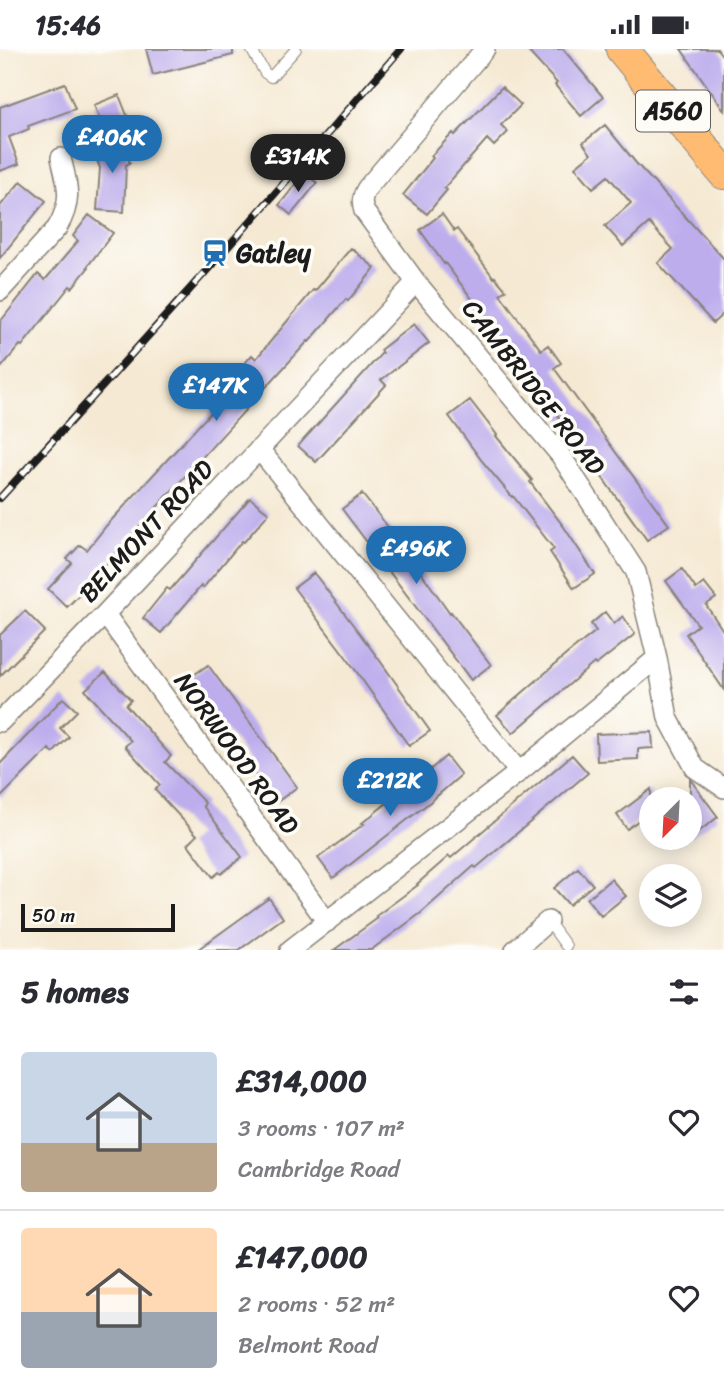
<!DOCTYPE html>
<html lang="en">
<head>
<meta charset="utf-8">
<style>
	body { margin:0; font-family:Sriracha,sans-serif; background:#f7f7f7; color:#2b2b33; height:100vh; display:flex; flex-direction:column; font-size:26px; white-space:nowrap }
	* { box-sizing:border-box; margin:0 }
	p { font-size:23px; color:#7c7c81 }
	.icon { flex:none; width:38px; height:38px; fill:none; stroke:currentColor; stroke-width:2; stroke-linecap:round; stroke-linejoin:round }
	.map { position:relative; height:901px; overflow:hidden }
	.drawer { display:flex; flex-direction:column; background:#fff; flex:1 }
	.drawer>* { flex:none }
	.needle { width:46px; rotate:204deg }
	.tools { position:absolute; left:639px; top:738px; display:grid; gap:14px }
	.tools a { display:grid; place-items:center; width:63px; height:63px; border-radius:50%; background:#fff; box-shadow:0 4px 18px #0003; font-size:35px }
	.scale { position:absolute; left:21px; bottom:18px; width:154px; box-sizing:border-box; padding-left:7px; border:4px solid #1c1c1c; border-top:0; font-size:19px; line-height:24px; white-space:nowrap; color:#1c1c1c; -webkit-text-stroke:5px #fdfcf7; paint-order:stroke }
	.price { position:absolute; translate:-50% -60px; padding:0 16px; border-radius:24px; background:#1f6fb2; color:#fff; font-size:23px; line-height:46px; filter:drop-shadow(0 2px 4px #0008) }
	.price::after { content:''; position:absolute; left:50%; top:42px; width:21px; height:16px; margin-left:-10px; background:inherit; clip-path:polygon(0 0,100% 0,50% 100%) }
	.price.active { background:#222; color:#fff }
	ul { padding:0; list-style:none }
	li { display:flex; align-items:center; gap:21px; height:175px; padding:0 21px }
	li+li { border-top:2px solid #e1e1e2 }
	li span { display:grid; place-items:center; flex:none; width:196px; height:140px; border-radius:7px; color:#555 }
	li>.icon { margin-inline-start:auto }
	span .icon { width:84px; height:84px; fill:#fffc; stroke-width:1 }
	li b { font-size:30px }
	h2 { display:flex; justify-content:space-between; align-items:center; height:84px; padding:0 21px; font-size:30px }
	.status { display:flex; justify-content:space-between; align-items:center; height:49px; padding:0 35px; background:#fff; direction:ltr }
	.status svg { height:19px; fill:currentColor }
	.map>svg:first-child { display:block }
</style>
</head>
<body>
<div class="status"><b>15:46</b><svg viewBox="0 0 49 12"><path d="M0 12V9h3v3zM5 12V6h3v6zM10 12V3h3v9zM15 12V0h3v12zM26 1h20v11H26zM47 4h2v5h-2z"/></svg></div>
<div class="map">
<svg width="724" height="901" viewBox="0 0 724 901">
	<rect width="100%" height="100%" fill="#fdfcf7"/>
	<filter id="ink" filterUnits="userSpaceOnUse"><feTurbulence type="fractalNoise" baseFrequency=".0143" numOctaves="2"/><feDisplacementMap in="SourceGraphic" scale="14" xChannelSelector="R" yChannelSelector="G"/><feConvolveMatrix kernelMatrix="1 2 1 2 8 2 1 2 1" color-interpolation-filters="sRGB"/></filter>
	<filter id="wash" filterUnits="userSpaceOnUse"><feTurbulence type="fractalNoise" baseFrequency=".00686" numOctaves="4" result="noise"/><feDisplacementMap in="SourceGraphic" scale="28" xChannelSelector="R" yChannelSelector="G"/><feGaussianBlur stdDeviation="1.57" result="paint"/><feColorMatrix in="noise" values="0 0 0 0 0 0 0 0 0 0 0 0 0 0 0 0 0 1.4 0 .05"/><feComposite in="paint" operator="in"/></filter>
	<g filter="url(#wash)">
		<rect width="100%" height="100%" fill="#f5e9d3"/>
		<g id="blocks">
			<!-- building -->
			<path fill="#bdaded" d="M146 0H233V6L153 26Z
				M526 0H563L603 48 581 67 555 36 557 34Z
				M681 0H717L724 9V61Z
				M65 34 75 60 28 77 29 80 9 88 19 115 0 122V58Z
				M502 38 521 56 501 76 508 83 494 97 487 90 444 139 447 141 427 165 403 146 433 109 431 107 453 84 455 86Z
				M119 46 130 74 105 84 94 56Z
				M605 76 636 114 724 210V264L713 274 658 214 673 200 649 174 623 197 605 177 631 154 608 127 593 139 575 118 591 105 583 94Z
				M119 87 130 114 126 116 124 163 97 161 100 119 92 98Z
				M305 124 317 134 291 166 279 156Z
				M21 132 46 152 0 209V157Z
				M442 165 454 182 457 180 494 229 495 228 506 241 500 245 541 301 548 296 561 314 554 319 669 476 647 491 521 315 445 214 444 215 420 181Z
				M89 166 113 184 87 218 88 219 72 239 70 237 22 297 20 296 0 320V273L38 225 45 231 78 192 73 187Z
				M351 199 375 219 348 252 346 250 309 293 308 292 117 502 93 532 67 558 48 540 72 514 67 510 80 496 87 501 107 476 213 361 212 360 227 344 222 339 252 306 256 310 313 241 315 242Z
				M414 275 429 294 381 331 386 336 316 413 298 397 382 304 380 301Z
				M470 351 497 386 496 387 532 431 530 433 564 478 595 525 574 539 550 503 554 500 513 447 512 448 482 412 449 367Z
				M362 445 392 483 450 564 451 563 491 616 471 631 342 460Z
				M250 449 269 464 244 493 242 492 203 539 201 537 161 584 143 569 167 539 170 541Z
				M682 520 696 540 704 534 716 549 706 556 724 583V641L686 585 698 576 666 532Z
				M314 524 378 609 430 682 409 697 349 612 294 539Z
				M25 562 45 582 0 627V586Z
				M605 563 614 575 623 567 635 585 596 616 594 614 513 684 497 666 567 605 596 582 591 575Z
				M208 616 297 738 277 753 254 723 256 721 223 676 188 630Z
				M105 623 131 651 126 656 171 707 165 713 205 754 203 757 242 808 221 825 219 823 213 828 188 795 197 786 155 741 160 736 125 697 131 692 85 641Z
				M63 649 77 662 60 679 69 688 53 704 49 700 0 749V715Z
				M652 683 653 699 638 700V710L597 712 596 685Z
				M572 706 588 724 476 819 474 817 421 864 371 901H334L378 869 376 867 418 836 417 835 449 807 451 809Z
				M446 707 461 726 430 753 333 829 318 809 364 775 362 774 392 750 394 752Z
				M690 730 718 768 690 789Z
				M651 740V762L627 780 617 766Z
				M578 819 593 836 569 856 554 839Z
				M611 830 626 847 601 867 587 850Z
				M269 849 283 869 239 901H197Z"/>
		</g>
	</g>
	<g filter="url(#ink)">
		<use href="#blocks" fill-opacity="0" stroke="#888278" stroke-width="2"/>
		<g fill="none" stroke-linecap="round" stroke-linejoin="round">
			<defs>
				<path id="service" d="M251 0 265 24 271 28 296 0
					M548 872 566 897"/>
				<path id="minor" d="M485 0 367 139C362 147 361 153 364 162L416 233 561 407 636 523 657 609 668 669 695 719 724 739
					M0 242 57 179C73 152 68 137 61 109
					M259 400 519 723
					M105 565 327 873
					M0 673 105 565 416 233
					M290 901 519 723 657 609
					M515 901 548 872"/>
				<path id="primary" d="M622 0 724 124"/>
			</defs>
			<!-- service casing -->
			<use href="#service" stroke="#888278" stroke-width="12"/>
			<!-- minor casing -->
			<use href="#minor" stroke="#888278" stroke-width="22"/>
			<!-- primary casing -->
			<use href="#primary" stroke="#888278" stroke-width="34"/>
			<!-- service -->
			<use href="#service" stroke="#fff" stroke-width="10"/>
			<!-- minor -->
			<use href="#minor" stroke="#fff" stroke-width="19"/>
			<!-- primary -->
			<use href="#primary" stroke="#ffbb71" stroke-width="32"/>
			<defs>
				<path id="rail" d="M0 449C136 302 270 152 401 0"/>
			</defs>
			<!-- rail casing -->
			<use href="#rail" stroke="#1c1c1c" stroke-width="8"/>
			<!-- rail -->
			<use href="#rail" stroke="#fdfcf7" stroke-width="5" stroke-dasharray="16" stroke-linecap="butt"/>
		</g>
	</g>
	<!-- icons -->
	<defs>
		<symbol id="station-bare" viewBox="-9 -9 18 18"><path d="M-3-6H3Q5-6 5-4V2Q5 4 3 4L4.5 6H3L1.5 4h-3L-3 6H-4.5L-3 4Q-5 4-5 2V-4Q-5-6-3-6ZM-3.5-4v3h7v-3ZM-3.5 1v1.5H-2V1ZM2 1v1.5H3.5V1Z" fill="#1f6fb2" stroke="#fdfcf7" stroke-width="2.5" paint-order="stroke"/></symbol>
	</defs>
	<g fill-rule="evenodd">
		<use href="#station-bare" x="196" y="185" width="38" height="38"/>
	</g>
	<g text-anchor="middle" stroke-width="7" stroke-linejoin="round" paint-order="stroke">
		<!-- shield labels -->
		<rect fill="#fdfcf7" stroke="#605f5e" stroke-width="2" x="636" y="41.5" width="74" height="41" rx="5"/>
		<g font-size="24" font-weight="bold" fill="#1c1c1c">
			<text x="673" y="70">A560</text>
		</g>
		<!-- poi labels -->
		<g font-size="26" font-weight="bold" fill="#1c1c1c" stroke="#fdfcf7" text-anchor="start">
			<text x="236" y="213">Gatley</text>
		</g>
		<!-- street labels -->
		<g font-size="26" fill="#1c1c1c" stroke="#fdfcf7">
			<text transform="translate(534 338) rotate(52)" y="9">CAMBRIDGE ROAD</text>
			<text transform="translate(146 482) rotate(-47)" y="9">BELMONT ROAD</text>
			<text transform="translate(237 704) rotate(54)" y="9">NORWOOD ROAD</text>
		</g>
	</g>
</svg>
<div class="tools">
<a><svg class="needle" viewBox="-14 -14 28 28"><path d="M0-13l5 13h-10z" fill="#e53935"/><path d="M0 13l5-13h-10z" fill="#7c7c81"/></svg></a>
<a><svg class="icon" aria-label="layers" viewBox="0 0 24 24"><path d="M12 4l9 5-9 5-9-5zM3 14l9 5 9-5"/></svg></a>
</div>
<div class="scale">50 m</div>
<b class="price" style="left:112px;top:126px">£406K</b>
<b class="price active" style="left:298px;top:145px">£314K</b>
<b class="price" style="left:216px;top:374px">£147K</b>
<b class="price" style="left:416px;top:537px">£496K</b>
<b class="price" style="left:390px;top:769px">£212K</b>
</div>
<section class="drawer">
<h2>5 homes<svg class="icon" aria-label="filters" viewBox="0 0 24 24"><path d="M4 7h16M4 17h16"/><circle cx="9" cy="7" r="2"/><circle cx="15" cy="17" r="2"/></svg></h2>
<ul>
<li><span style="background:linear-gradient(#c9d6e8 65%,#b9a48a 0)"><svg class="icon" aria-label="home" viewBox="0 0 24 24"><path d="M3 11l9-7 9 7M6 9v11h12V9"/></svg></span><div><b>£314,000</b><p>3 rooms · 107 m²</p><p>Cambridge Road</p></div><svg class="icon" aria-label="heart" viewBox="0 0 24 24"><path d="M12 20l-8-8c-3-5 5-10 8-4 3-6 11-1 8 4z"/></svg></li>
<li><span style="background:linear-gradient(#ffd9b3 60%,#9aa5b1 0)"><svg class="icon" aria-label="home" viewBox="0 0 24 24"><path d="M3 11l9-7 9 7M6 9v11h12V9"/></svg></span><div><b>£147,000</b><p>2 rooms · 52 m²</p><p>Belmont Road</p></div><svg class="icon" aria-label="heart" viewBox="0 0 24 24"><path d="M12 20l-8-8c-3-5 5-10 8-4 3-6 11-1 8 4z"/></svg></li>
</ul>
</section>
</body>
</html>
